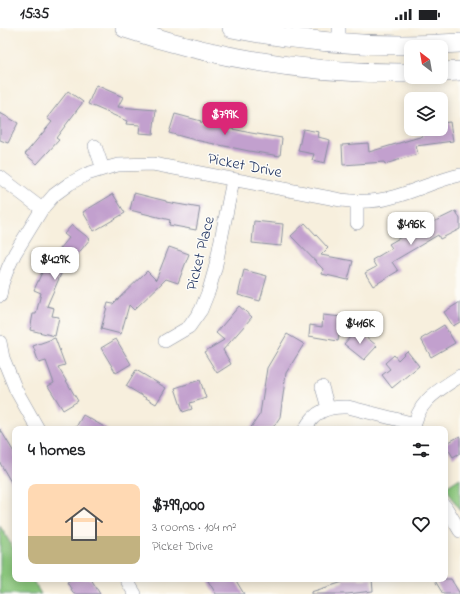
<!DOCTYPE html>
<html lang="en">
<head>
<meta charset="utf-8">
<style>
	body { margin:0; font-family:"Indie Flower",sans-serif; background:#f2f2f2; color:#202124; height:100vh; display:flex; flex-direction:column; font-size:15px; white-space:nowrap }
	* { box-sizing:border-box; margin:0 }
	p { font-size:13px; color:#757577 }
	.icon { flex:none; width:22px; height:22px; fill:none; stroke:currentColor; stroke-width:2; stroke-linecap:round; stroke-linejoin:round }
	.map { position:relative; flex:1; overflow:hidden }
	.side { position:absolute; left:12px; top:398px; width:436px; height:156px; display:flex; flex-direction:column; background:#fff; border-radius:8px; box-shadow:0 2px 10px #0003 }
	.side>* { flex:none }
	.needle { width:26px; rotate:329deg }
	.tools { position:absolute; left:404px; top:12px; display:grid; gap:8px }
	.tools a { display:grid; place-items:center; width:44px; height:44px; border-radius:8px; background:#fff; box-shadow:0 2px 10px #0003; font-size:20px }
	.price { position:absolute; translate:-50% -34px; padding:0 9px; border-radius:8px; background:#fff; color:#222; font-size:13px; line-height:26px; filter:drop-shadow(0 1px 2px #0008) }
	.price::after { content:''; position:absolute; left:50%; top:24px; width:12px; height:9px; margin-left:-6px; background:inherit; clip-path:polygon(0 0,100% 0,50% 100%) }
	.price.selected { background:#db2777; color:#fff }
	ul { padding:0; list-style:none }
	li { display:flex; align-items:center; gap:12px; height:100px; padding:0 16px }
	li span { display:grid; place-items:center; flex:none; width:112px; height:80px; border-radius:8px; color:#555 }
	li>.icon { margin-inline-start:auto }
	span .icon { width:48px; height:48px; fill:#fffc; stroke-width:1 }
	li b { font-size:17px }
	h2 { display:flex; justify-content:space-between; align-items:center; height:48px; padding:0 16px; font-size:17px }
	.status { display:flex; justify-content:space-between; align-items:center; height:28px; padding:0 20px; background:#fff; direction:ltr }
	.status svg { height:11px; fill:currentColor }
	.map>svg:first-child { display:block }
</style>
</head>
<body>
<div class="status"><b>15:35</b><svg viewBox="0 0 49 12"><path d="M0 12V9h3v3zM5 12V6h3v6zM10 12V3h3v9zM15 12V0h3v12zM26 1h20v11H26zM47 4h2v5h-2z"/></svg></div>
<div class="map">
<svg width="460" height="566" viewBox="0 0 460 566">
	<rect width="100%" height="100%" fill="#fdfcf7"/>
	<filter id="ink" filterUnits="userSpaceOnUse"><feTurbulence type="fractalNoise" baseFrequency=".025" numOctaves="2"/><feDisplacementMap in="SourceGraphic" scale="8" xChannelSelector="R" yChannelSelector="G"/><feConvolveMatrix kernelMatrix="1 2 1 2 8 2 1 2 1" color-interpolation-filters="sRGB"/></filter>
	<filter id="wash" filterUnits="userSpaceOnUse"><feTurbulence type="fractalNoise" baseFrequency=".012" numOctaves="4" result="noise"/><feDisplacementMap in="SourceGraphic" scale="16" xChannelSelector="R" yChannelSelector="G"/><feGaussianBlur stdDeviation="0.9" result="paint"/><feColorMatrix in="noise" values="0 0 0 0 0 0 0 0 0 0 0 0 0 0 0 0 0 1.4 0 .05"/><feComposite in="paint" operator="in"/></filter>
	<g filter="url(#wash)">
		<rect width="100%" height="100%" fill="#f7efdd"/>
		<!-- green -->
		<path fill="#8bc77d" stroke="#537b6e" d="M460 450V483L446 459Z
			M0 498 15 523V551H32L41 566H0Z"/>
		<g id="blocks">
			<!-- building -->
			<path fill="#c2a0ce" d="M96 57 123 69 118 79 156 82 153 106 139 105 140 97 126 96 127 93 88 76Z
				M68 63 83 74 56 110 59 112 37 136 25 126 52 94 47 90Z
				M0 85 18 95 8 115 0 112Z
				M175 86 201 93 200 94 251 105 282 110 280 128 249 123 195 112 169 105Z
				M450 94 453 113 416 118 418 126 385 136 384 134 343 137 342 117 368 115 369 124 423 108V101H441V95Z
				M303 101 319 104 318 109 330 112 325 135 312 132 314 126 298 123Z
				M134 165 166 173V174L200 180 196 202 169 197 170 192 130 182Z
				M113 166 125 185 94 203 83 184Z
				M456 183 460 191V201L440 211 438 207 392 234 398 243 373 258 365 245 376 239 372 232 392 220 389 216 420 198 421 200Z
				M254 193 283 196 281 218 252 215Z
				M305 195 328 220 321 227 353 233 348 252 322 246 323 241 291 208Z
				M72 197 90 211 72 233 68 230 47 278 54 280 52 288 59 289 55 308 30 302 33 286H36L41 265 34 262 48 231 51 232 69 210 64 206Z
				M169 219 189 226 178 255 166 251 134 282 129 277 121 306 101 301 108 275 113 276 147 243 156 252Z
				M244 242 267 248 260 273 238 267Z
				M460 274V294L453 298 444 284Z
				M239 278 252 289 223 322 231 336 217 345 204 324 224 312 216 305Z
				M323 287 342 289 338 313 309 308 310 297 322 299Z
				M444 297 455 315 431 329 421 311Z
				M357 301 377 318 364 332 344 316Z
				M287 306 304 316 286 345 280 389 272 401H250L260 386 267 340Z
				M55 310 65 337 58 339 78 373 63 382 48 358 54 355 46 333 39 335 33 318Z
				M116 311 131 336 116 345 101 320Z
				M407 323 419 338 392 360 382 347 390 341 385 335 394 327 398 332Z
				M136 342 166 360 156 376 126 358Z
				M200 352 206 370 190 375 192 381 183 384 175 360Z
				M83 387 108 401H75Z
				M0 401 15 426V461L0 435Z
				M460 408V425L453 429 445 416Z
				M73 551H91L100 566H74L67 554Z
				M207 551H235L244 566H216Z
				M343 551H372L373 563 347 566H311V564L343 554Z
				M434 551H451L460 566H443Z"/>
		</g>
	</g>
	<g filter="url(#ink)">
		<use href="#blocks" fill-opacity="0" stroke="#898f9e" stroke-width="1"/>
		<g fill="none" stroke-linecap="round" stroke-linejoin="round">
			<defs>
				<path id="minor" d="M339 15V0
					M95 118 103 141
					M0 149 42 181
					M357 195V174
					M0 268 2 256 8 240 15 225 42 181 54 167 69 156 87 146 103 141 118 137 153 136 341 172C358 174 376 174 393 169 416 163 437 152 460 147
					M165 313 189 299 201 282 209 262 215 241 233 152
					M0 314 3 330 16 362 38 401
					M322 359 328 380
					M305 401C315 383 328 378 348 379L415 396
					M414 401C417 373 439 362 460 348
					M445 478 460 503
					M126 551 135 566"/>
				<path id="highway" d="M125 0C216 31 314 46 411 45
					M232 0C306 15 385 20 460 15
					M441 44 460 43"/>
			</defs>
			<!-- minor casing -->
			<use href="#minor" stroke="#898f9e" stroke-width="14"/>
			<!-- highway casing -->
			<use href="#highway" stroke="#898f9e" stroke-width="20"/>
			<!-- minor -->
			<use href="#minor" stroke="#fff" stroke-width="13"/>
			<!-- highway -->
			<use href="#highway" stroke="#fff" stroke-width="19"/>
		</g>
	</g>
	<g text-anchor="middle" stroke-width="3" stroke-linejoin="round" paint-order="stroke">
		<!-- street labels -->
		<g font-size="16" fill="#1b2f5e" stroke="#fdfcf7">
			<text transform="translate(245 136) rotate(11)" y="6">Picket Drive</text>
			<text transform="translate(199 225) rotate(-76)" y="6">Picket Place</text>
		</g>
	</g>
</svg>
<div class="tools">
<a><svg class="needle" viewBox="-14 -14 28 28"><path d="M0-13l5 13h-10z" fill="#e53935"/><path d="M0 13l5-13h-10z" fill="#757577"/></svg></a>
<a><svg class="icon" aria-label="layers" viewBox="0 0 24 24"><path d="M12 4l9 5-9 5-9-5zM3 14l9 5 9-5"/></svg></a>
</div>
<b class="price selected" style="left:225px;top:108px">$799K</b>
<b class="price" style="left:411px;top:218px">$496K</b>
<b class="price" style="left:55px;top:253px">$429K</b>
<b class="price" style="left:360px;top:317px">$416K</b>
<section class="side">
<h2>4 homes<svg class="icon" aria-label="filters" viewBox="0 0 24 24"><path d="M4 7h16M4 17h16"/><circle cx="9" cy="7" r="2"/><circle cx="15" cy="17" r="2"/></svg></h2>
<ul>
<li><span style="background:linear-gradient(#ffd9b3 65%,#c2b280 0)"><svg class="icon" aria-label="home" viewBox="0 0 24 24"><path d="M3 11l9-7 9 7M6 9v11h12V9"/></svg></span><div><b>$799,000</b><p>3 rooms · 104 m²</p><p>Picket Drive</p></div><svg class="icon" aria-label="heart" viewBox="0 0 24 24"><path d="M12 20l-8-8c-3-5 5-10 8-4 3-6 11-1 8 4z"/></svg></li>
</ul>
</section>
</div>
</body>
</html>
